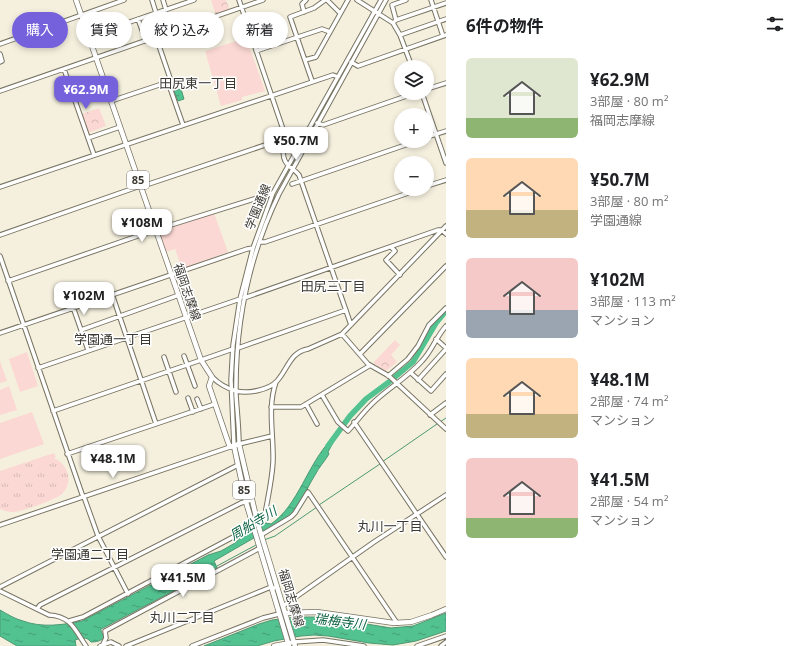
<!DOCTYPE html>
<html lang="ja">
<head>
<meta charset="utf-8">
<style>
	body { margin:0; font-family:"Open Sans","Noto Sans JP",sans-serif; background:#f2f2f2; color:#202124; height:100vh; display:flex; flex-direction:column; font-size:15px; white-space:nowrap }
	* { box-sizing:border-box; margin:0 }
	p { font-size:13px; color:#757577 }
	.icon { flex:none; width:22px; height:22px; fill:none; stroke:currentColor; stroke-width:2; stroke-linecap:round; stroke-linejoin:round }
	.map { position:relative; flex:1; overflow:hidden }
	.drawer { display:flex; flex-direction:column; background:#fff; width:360px }
	.drawer>* { flex:none }
	.hud { position:absolute; left:12px; top:12px; width:374px; height:36px; display:flex; gap:8px }
	.buttons { position:absolute; left:394px; top:60px; display:grid; gap:8px }
	.buttons a { display:grid; place-items:center; width:40px; height:40px; border-radius:50%; background:#fff; box-shadow:0 2px 6px #0003; font-size:20px }
	.price { position:absolute; translate:-50% -34px; padding:0 9px; border-radius:8px; background:#fff; color:#222; font-size:13px; line-height:26px; filter:drop-shadow(0 1px 2px #0008) }
	.price::after { content:''; position:absolute; left:50%; top:24px; width:12px; height:9px; margin-left:-6px; background:inherit; clip-path:polygon(0 0,100% 0,50% 100%) }
	.price.selected { background:#7661dc; color:#fff }
	ul { padding:0; list-style:none }
	li { display:flex; align-items:center; gap:12px; height:100px; padding:0 20px }
	li span { display:grid; place-items:center; flex:none; width:112px; height:80px; border-radius:6px; color:#555 }
	li>.icon { margin-inline-start:auto }
	span .icon { width:48px; height:48px; fill:#fffc; stroke-width:1 }
	li b { font-size:17px }
	h2 { display:flex; justify-content:space-between; align-items:center; height:48px; padding:0 20px; font-size:17px }
	.chip { padding:0 14px; border-radius:18px; background:#fff; box-shadow:0 2px 6px #0003; font-size:14px; line-height:36px }
	.chip.selected { background:#7661dc; color:#fff }
	main { display:flex; flex:1; min-height:0 }
	.map>svg:first-child { display:block }
</style>
</head>
<body>
<main>
<div class="map">
<svg width="446" height="646" viewBox="0 0 446 646">
	<defs>
		<pattern id="grass-tufts" width="24" height="20" patternUnits="userSpaceOnUse"><rect width="24" height="20" fill="#fbd8d3"/><path d="M3 7l-1-3M5 7V3M7 7l1-3M15 17l-1-3M17 17v-4M19 17l1-3" fill="none" stroke="#d8bab6"/></pattern>
		<pattern id="forest-crowns" width="20" height="18" patternUnits="userSpaceOnUse"><rect width="20" height="18" fill="#fbd8d3"/><path d="M2 6a3 3 0 1 1 6 0M12 15a3 3 0 1 1 6 0" fill="none" stroke="#d8bab6"/></pattern>
		<pattern id="water-ripples" width="26" height="14" patternUnits="userSpaceOnUse"><rect width="26" height="14" fill="#53c291"/><path d="M2 4q2-2 4 0t4 0M15 11q2-2 4 0t4 0" fill="none" stroke="#469f77"/></pattern>
	</defs>
	<rect width="100%" height="100%" fill="#f5f0de"/>
	<!-- grass -->
	<path fill="url(#grass-tufts)" d="M54 453 56 457 54 458C68 464 74 482 62 494 57 499 19 513 12 512 8 512 4 511 0 509V471Z"/>
	<!-- forest -->
	<path fill="url(#forest-crowns)" d="M211 0H226L230 11 216 15Z
		M99 108 106 126 88 133 82 114Z
		M395 340 400 345 391 355 397 362 386 371 374 364V362Z"/>
	<!-- pitch -->
	<path fill="#fbd8d3" d="M246 38 265 91 242 97V100L221 106 205 51Z
		M214 213 228 252 182 269 175 249 166 252 159 232Z
		M27 352 38 386 20 392 9 359Z
		M0 361 7 381 0 383Z
		M9 386 17 410 0 415V390Z
		M32 412 44 444 0 459V423Z"/>
	<!-- water -->
	<path fill="url(#water-ripples)" stroke="#4c9974" d="M181 89 184 99 178 101 174 91Z
		M331 440 334 441 328 452 329 454C325 461 319 467 315 475 305 491 300 508 285 520L214 561 218 570 194 580 101 629V631L104 637C102 641 96 642 91 642 86 636 82 638 75 640L76 646H17L0 636V610C7 614 15 619 23 621 42 628 63 625 82 621L208 555 221 551 235 543 248 531 266 523 271 524C298 506 308 463 331 440Z
		M446 613V631L416 641 393 645 369 643 328 636 314 635 301 636 274 641 257 646H204L259 624 272 620 298 617H324L391 628 413 626Z"/>
	<g fill="none" stroke-linecap="round" stroke-linejoin="round">
		<!-- stream -->
		<path stroke="#4c9974" stroke-width="1" d="M440 422 446 418
			M382 462 437 424
			M319 505 380 464
			M264 540 275 536 317 507
			M217 566 256 545"/>
		<!-- river -->
		<path stroke="#53c291" stroke-width="5.5" d="M328 446 350 416 366 399 389 382 413 362 436 323 446 311"/>
		<defs>
			<path id="minor" d="M152 0 156 13
				M163 0 166 10
				M239 0 286 138C284 148 280 158 289 166 292 169 296 171 299 175L351 325
				M327 0 340 13
				M357 0 393 23 400 35 412 67
				M431 0 443 36
				M304 12 302 4 306 0
				M138 19 146 41
				M396 20 446 3
				M395 21 396 20 392 5 406 0
				M400 35 446 19
				M89 36 194 0
				M156 37 171 81 168 82 183 125
				M0 44 124 0
				M256 51 322 29 330 32
				M0 54 2 61 0 62
				M305 60 316 57 348 0
				M351 62 358 66 446 35
				M64 69 94 155
				M312 81 290 17 314 8 325 0
				M427 89 446 83
				M0 91 263 0
				M422 93 446 163
				M111 101 168 82
				M317 123 323 125 415 93
				M427 137 446 131
				M88 138 120 127
				M292 184 417 141
				M427 186 446 180
				M0 187 333 75 338 77
				M140 187 286 138
				M0 235 140 186
				M260 242H265L420 189
				M391 247 395 251 386 260 400 275
				M0 256 83 497
				M8 281 155 230 273 193
				M112 294 156 424
				M244 298 438 230H442L446 234
				M73 307 88 350
				M81 330 179 295
				M0 333 247 249 253 248
				M342 334 368 364 389 376 446 429
				M436 339 446 348
				M238 348 346 310
				M360 354 446 266
				M184 356 195 386
				M164 357 176 392
				M38 368 240 299
				M411 373 431 391 446 374
				M388 376 408 359 418 346 429 325 446 308
				M212 377C218 383 228 389 236 391 248 394 269 390 277 381 288 369 290 352 308 349L342 334 446 226
				M418 380 446 349
				M322 395 338 422 348 431C357 421 365 410 375 401 390 387 408 377 422 361 432 351 436 337 446 326
				M188 398 193 412
				M197 399 201 409
				M306 404 317 424
				M271 407H301L369 366
				M53 411 233 349
				M430 415 446 403
				M354 422 446 557
				M272 436 239 444C239 428 237 411 236 395 235 326 249 256 279 194L386 0
				M234 446 231 380 233 345 240 299 253 248 273 193 381 0
				M67 454 215 404
				M84 497 98 536 128 594
				M257 521 263 517 265 514C268 497 272 480 273 462 274 435 267 408 276 382
				M0 525 230 447
				M261 535 291 517 295 513 308 492 397 623
				M0 587 238 465
				M0 591 49 615C71 616 75 630 86 646
				M283 606 374 542 446 495
				M37 609 40 605 241 503 251 500
				M69 621 83 617 235 536 253 523
				M294 642 323 640 364 646
				M103 644 106 638 105 631 260 548
				M100 646 111 642 119 646
				M126 646 271 587 274 588
				M192 646 263 618 279 614
				M417 646 446 636
				M441 646 446 642"/>
			<path id="major" d="M76 0 201 360 212 377 209 386 228 442 230 447 239 444 257 521 295 646
				M234 446 246 502 289 646
				M285 613 317 612 394 623 411 622 432 615 446 609
				M274 646 290 643"/>
		</defs>
		<!-- minor casing -->
		<use href="#minor" stroke="#787463" stroke-width="5.5"/>
		<!-- major casing -->
		<use href="#major" stroke="#787463" stroke-width="6"/>
		<!-- minor -->
		<use href="#minor" stroke="#fff" stroke-width="3.5"/>
		<!-- major -->
		<use href="#major" stroke="#fff" stroke-width="4.5"/>
	</g>
	<g text-anchor="middle" stroke-width="3" stroke-linejoin="round" paint-order="stroke">
		<!-- shield labels -->
		<g fill="#fff" stroke="#767470" stroke-width="1">
			<rect x="127" y="171" width="22" height="18" rx="3"/>
			<rect x="233" y="481" width="22" height="18" rx="3"/>
		</g>
		<g font-size="11" font-weight="bold" fill="#3b3932">
			<text x="138" y="184">85</text>
			<text x="244" y="494">85</text>
		</g>
		<!-- street labels -->
		<g font-size="12" fill="#3b3932" stroke="#fff">
			<text transform="translate(258 207) rotate(-68)" y="4">学園通線</text>
			<text transform="translate(187 292) rotate(71)" y="4">福岡志摩線</text>
			<text transform="translate(291 598) rotate(73)" y="4">福岡志摩線</text>
		</g>
		<!-- neighbourhood labels -->
		<g font-size="13" fill="#3b3932" stroke="#fff">
			<text x="198" y="88">田尻東一丁目</text>
			<text x="333" y="291">田尻三丁目</text>
			<text x="113" y="344">学園通一丁目</text>
			<text x="390" y="531">丸川一丁目</text>
			<text x="90" y="559">学園通二丁目</text>
			<text x="182" y="622">丸川二丁目</text>
		</g>
		<!-- water labels -->
		<g font-size="13" font-style="italic" fill="#0d6444" stroke="#fff">
			<text transform="translate(253 523) rotate(-31)" y="5">周船寺川</text>
			<text transform="translate(340 621) rotate(7)" y="5">瑞梅寺川</text>
		</g>
	</g>
</svg>
<div class="buttons">
<a><svg class="icon" aria-label="layers" viewBox="0 0 24 24"><path d="M12 4l9 5-9 5-9-5zM3 14l9 5 9-5"/></svg></a>
<a>+</a>
<a>−</a>
</div>
<b class="price selected" style="left:86px;top:110px">¥62.9M</b>
<b class="price" style="left:296px;top:161px">¥50.7M</b>
<b class="price" style="left:142px;top:243px">¥108M</b>
<b class="price" style="left:84px;top:316px">¥102M</b>
<b class="price" style="left:113px;top:479px">¥48.1M</b>
<b class="price" style="left:183px;top:598px">¥41.5M</b>
<div class="hud">
<a class="chip selected">購入</a>
<a class="chip">賃貸</a>
<a class="chip">絞り込み</a>
<a class="chip">新着</a>
</div>
</div>
<section class="drawer">
<h2>6件の物件<svg class="icon" aria-label="filters" viewBox="0 0 24 24"><path d="M4 7h16M4 17h16"/><circle cx="9" cy="7" r="2"/><circle cx="15" cy="17" r="2"/></svg></h2>
<ul>
<li><span style="background:linear-gradient(#dfe7d0 75%,#8fb573 0)"><svg class="icon" aria-label="home" viewBox="0 0 24 24"><path d="M3 11l9-7 9 7M6 9v11h12V9"/></svg></span><div><b>¥62.9M</b><p>3部屋 · 80 m²</p><p>福岡志摩線</p></div></li>
<li><span style="background:linear-gradient(#ffd9b3 65%,#c2b280 0)"><svg class="icon" aria-label="home" viewBox="0 0 24 24"><path d="M3 11l9-7 9 7M6 9v11h12V9"/></svg></span><div><b>¥50.7M</b><p>3部屋 · 80 m²</p><p>学園通線</p></div></li>
<li><span style="background:linear-gradient(#f6c9c9 65%,#9aa5b1 0)"><svg class="icon" aria-label="home" viewBox="0 0 24 24"><path d="M3 11l9-7 9 7M6 9v11h12V9"/></svg></span><div><b>¥102M</b><p>3部屋 · 113 m²</p><p>マンション</p></div></li>
<li><span style="background:linear-gradient(#ffd9b3 70%,#c2b280 0)"><svg class="icon" aria-label="home" viewBox="0 0 24 24"><path d="M3 11l9-7 9 7M6 9v11h12V9"/></svg></span><div><b>¥48.1M</b><p>2部屋 · 74 m²</p><p>マンション</p></div></li>
<li><span style="background:linear-gradient(#f6c9c9 75%,#8fb573 0)"><svg class="icon" aria-label="home" viewBox="0 0 24 24"><path d="M3 11l9-7 9 7M6 9v11h12V9"/></svg></span><div><b>¥41.5M</b><p>2部屋 · 54 m²</p><p>マンション</p></div></li>
</ul>
</section>
</main>
</body>
</html>
